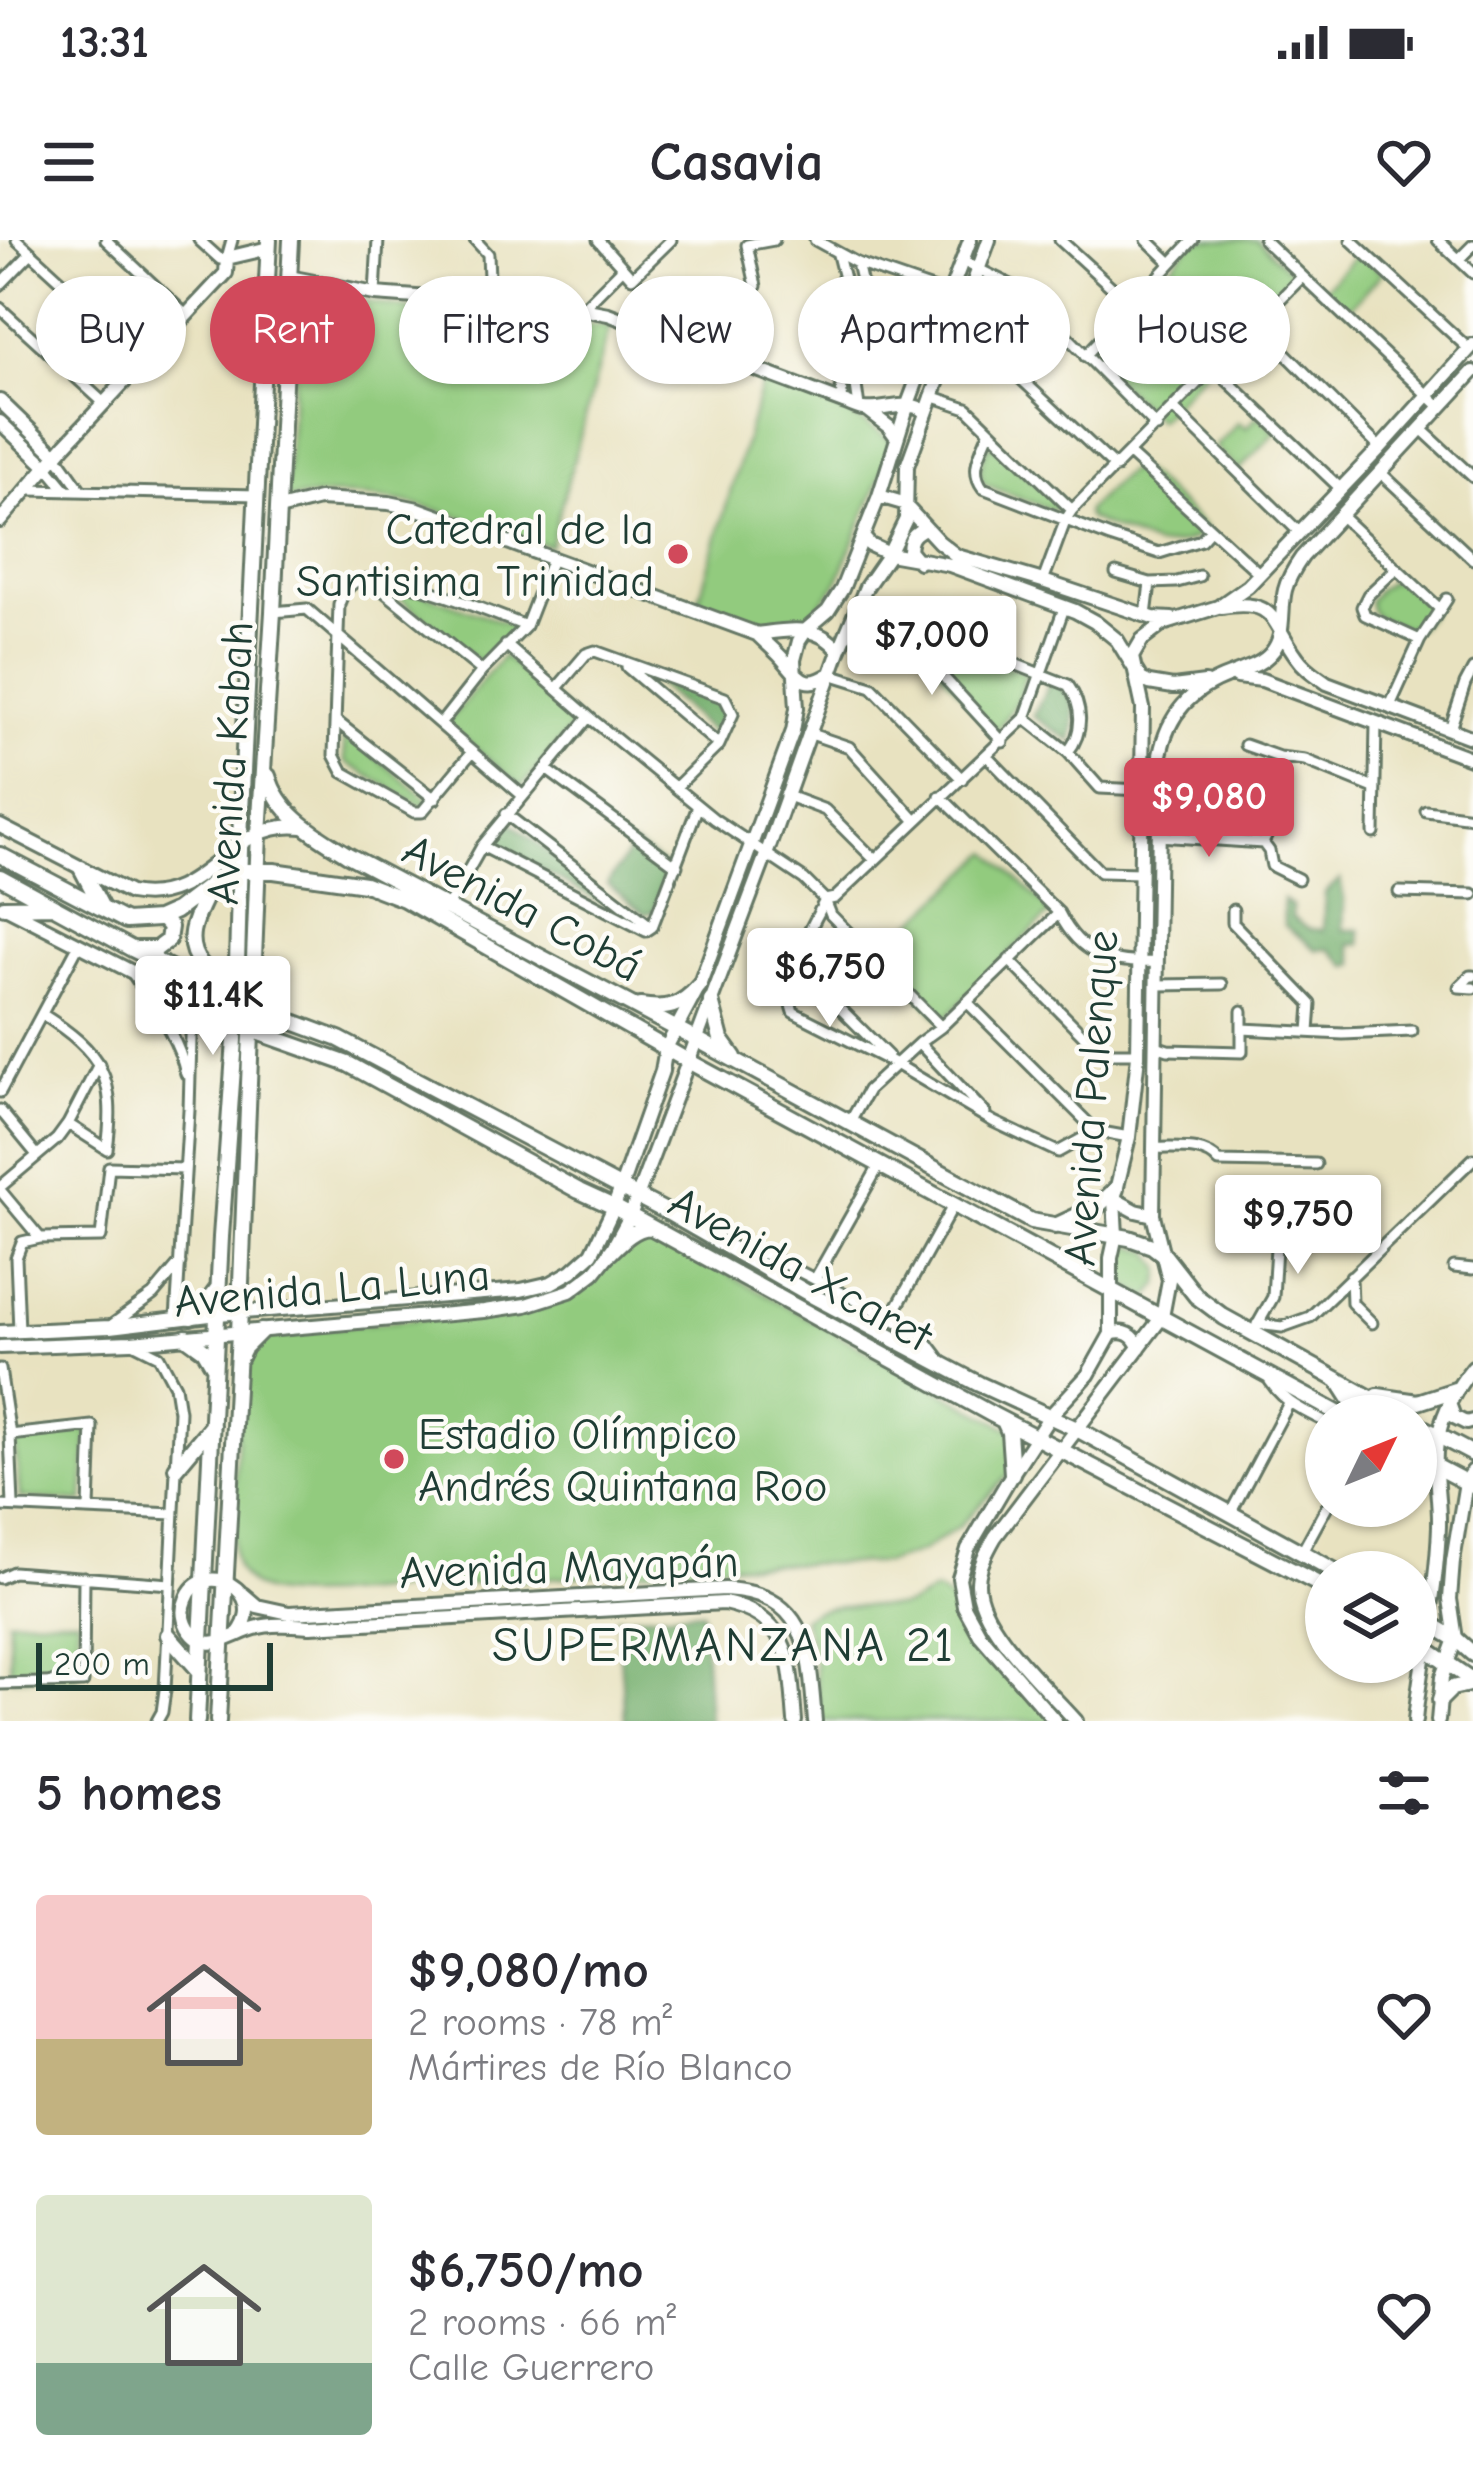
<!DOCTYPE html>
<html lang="en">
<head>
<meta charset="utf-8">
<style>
	body { margin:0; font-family:"Comic Neue",sans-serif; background:#f7f7f7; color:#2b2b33; height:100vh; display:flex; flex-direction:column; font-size:45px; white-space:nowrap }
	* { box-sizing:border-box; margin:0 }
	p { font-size:39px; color:#7c7c81 }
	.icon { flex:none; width:66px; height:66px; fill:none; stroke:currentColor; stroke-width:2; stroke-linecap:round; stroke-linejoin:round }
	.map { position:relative; height:1481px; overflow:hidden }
	.panel { display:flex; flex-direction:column; background:#fff; flex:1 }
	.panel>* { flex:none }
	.hud { position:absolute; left:36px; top:36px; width:1401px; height:108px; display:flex; gap:24px }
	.needle { width:78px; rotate:47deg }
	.buttons { position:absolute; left:1305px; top:1155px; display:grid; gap:24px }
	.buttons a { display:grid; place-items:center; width:132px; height:132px; border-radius:50%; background:#fff; box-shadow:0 3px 9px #0004; font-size:60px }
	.scale { position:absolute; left:36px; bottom:30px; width:237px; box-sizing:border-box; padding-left:12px; border:6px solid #1f3d34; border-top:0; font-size:33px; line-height:42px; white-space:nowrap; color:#1f3d34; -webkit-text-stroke:9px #fdfcf7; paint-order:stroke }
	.price { position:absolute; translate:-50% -102px; padding:0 27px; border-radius:12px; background:#fff; color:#222; font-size:39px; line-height:78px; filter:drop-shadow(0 3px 6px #0008) }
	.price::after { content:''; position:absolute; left:50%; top:72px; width:36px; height:27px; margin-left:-18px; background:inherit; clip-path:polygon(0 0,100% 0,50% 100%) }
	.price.active { background:#d1495b; color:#fff }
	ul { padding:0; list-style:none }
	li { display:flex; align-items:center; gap:36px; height:300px; padding:0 36px }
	li span { display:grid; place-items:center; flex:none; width:336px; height:240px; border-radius:12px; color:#555 }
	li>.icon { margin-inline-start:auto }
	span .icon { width:144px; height:144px; fill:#fffc; stroke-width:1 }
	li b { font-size:51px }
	h2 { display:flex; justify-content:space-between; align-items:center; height:144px; padding:0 36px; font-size:51px }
	.pill { padding:0 42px; border-radius:54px; background:#fff; box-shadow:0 3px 9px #0004; font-size:42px; line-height:108px }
	.pill.active { background:#d1495b; color:#fff }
	.status { display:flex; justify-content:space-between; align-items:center; height:84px; padding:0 60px; background:#fff; direction:ltr }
	.status svg { height:33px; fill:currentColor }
	header { display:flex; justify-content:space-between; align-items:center; height:156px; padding:0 36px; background:#fff; font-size:54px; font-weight:700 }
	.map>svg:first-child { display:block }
</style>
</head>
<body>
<div class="status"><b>13:31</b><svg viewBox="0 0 49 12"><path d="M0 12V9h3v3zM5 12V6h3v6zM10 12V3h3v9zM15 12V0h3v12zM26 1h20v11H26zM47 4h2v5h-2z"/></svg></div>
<header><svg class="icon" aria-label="menu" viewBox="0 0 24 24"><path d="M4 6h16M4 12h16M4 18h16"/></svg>Casavia<svg class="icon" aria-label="heart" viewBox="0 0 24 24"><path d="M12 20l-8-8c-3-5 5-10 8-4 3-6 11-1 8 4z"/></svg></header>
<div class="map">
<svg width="1473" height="1481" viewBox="0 0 1473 1481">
	<rect width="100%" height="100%" fill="#fdfcf7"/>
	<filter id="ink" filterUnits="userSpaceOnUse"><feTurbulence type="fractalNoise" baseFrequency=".00833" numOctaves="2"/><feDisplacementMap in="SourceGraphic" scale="24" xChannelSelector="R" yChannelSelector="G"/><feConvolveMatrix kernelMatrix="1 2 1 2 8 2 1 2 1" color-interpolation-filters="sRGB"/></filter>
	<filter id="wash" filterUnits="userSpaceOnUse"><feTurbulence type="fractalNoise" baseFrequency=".004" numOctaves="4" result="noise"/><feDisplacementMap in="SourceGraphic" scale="48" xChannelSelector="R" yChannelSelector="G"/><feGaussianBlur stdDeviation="2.7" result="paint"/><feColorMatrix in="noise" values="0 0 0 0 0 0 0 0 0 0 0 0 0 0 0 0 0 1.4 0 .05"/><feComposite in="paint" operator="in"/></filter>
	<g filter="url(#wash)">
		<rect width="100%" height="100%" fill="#e8e2c0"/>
		<!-- green -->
		<path fill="#92cb7e" stroke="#588459" stroke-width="3" d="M1195 0H1257L1295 36 1158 180 1089 114Z
			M1359 12 1382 33 1347 71 1324 49Z
			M301 50 437 74 610 86 550 306C463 278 377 242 285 260Z
			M764 138C813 156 852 171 894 203L836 345 804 384 759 389 697 365Z
			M1258 175 1276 192 1239 230 1215 207 1239 182 1246 188Z
			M993 205 1050 255 1057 267 1052 270 986 245C975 233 983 220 988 207Z
			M1134 230 1144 232 1206 288C1195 303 1173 306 1155 306L1089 279 1086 275 1087 270 1126 232Z
			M391 342 517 387 480 423 390 350Z
			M1390 342H1400L1430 366 1431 373 1418 388 1413 390C1396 384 1370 382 1369 361L1379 349Z
			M901 387 1026 433 1018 459 996 492Z
			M503 416 578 480 522 547 446 484Z
			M349 495 430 561 422 566 345 522 343 496Z
			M990 612 1051 672 942 781 878 715Z
			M650 991 1019 1194 1018 1210 1013 1230 958 1287 921 1312 886 1323 729 1324 330 1355C300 1355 254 1362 238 1329 235 1323 234 1316 233 1310L239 1142 248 1113 261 1098 274 1093 543 1067 566 1056 620 1007Z
			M1129 1005 1150 1011 1162 1030 1160 1043 1150 1056 1145 1057 1119 1040V1009Z
			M88 1189 83 1262 20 1258 15 1199Z
			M935 1351 950 1359 1056 1481H820L814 1415 803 1378C829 1359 868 1368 899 1367 911 1366 924 1357 935 1351Z
			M78 1378V1436L11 1438 8 1379Z"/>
		<!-- forest -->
		<path fill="#75af6d" stroke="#4a7650" stroke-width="3" d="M661 441 717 458 729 473 715 496 658 445Z
			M1050 441C1077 454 1078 475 1071 501L1033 476Z
			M511 582 609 661 607 666 495 604Z
			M634 605 667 627 654 672 645 674 607 644Z
			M1340 639 1344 659 1343 690H1360L1361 704H1350L1355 724 1348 727 1330 709 1317 710 1284 685 1283 660 1292 666V677L1308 689 1323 690 1325 653Z
			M702 1371 709 1481H625L617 1377Z"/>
	</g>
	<g filter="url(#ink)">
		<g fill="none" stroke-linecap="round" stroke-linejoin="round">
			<defs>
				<path id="street" d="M17 0 147 119
					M106 0 186 75
					M199 0 220 19 227 18 232 0
					M475 0 488 14 490 62
					M598 0 632 38 671 0
					M815 0 857 23 950 55
					M1060 0 1131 65
					M1147 0 1171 23
					M1264 0 1440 167
					M1351 0 1469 109
					M1438 0 1473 33
					M838 15 854 78 869 75 857 23
					M1459 19 1473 5
					M962 21 1015 47 1031 60 1157 187
					M0 45 31 13
					M756 46 747 5 774 0
					M375 54 378 0
					M0 68 105 164
					M582 69 623 28
					M1256 84 1380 208
					M953 96 986 106 1116 228
					M702 110 694 59 713 56 721 116
					M1085 116 1193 0
					M1214 128 1340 248
					M931 156 967 168 1072 270
					M843 162 836 107 850 104 859 167
					M1174 169 1298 291
					M1420 188 1473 237
					M989 192C981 212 969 230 983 248L1110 297 1159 313 1201 300 1211 289
					M1129 214 1260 334
					M56 215 81 250
					M47 227 67 251
					M1380 232 1473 319
					M29 250 258 255
					M1340 275 1440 369
					M1397 328 1368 355 1362 367 1365 375 1420 400
					M1116 333 1150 343
					M370 340 482 431
					M1043 341 1066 279 1072 270 1302 37
					M1064 368 1025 478 835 658 825 660C810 692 780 736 793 772L896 824 994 882 1058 912 1096 891
					M856 370 894 383 926 389 1068 445C1083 466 1084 492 1068 512
					M273 372 307 369 523 556
					M1146 376 1150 343 1177 342 1199 336
					M894 383 1003 502
					M506 405 589 477 714 579 804 639 825 660 831 675 941 787
					M627 427 719 505
					M830 434 872 447 962 539
					M557 448 586 414 595 411 725 458 733 474 719 505 676 547
					M1389 468 1420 400 1447 359
					M1025 478 1068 512 1100 548 1141 550
					M336 481 435 559
					M441 483 482 431 526 386 552 319
					M1450 489 1465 444 1473 429
					M808 493 849 507 916 581
					M1245 505 1279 517 1278 573 1263 603
					M472 512 422 572H414L343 532 334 515 339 364C342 355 346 347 355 342 384 326 493 374 526 386
					M987 516 1100 632 1141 633
					M1279 517 1305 520 1374 548
					M546 529 677 626
					M785 555 825 570 875 620
					M940 556 1059 673C1081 717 1111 724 1157 722
					M1426 571 1473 577
					M506 574 652 687
					M1374 593 1376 483
					M1159 596 1263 603
					M1263 603 1269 611 1272 626 1298 639
					M482 606 646 691 652 687 698 566
					M1399 652 1473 654
					M447 668 482 606 589 477
					M1233 670V683L1311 764 1309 792
					M1009 720 1101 813H1133L1138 816
					M796 724 888 816
					M133 734C154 766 178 796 186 834
					M1473 736H1470L1459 747 1473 748
					M1157 745 1222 744
					M967 762 1096 891 1129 897
					M42 774C102 812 117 838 107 909L68 884
					M1242 789 1343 794 1412 791
					M919 803 985 873
					M1156 806 1168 810 1242 812V771
					M0 852 78 706
					M0 870 37 915
					M850 882 868 850 919 803 941 787 1059 673
					M1154 908C1175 909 1205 904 1219 922L1316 924
					M0 947 57 899 68 884 99 824
					M0 950 40 998 22 1002 16 1018 19 1090
					M40 998 101 997 109 927 185 929
					M748 1019 763 1013 920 1093 942 1122
					M1454 1027 1473 1029
					M1351 1036 1352 1063 1372 1083
					M815 1039 880 924
					M891 1078 954 964
					M176 1079 189 870 192 764
					M113 1084 153 1055 180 1023
					M1257 1084 1282 1087 1310 1077 1473 919
					M1255 1089 1273 1057 1276 1007 1284 999H1309L1337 981
					M131 1102 159 1116 175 1146 179 1171 165 1450 162 1472 157 1481
					M0 1129 10 1195 13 1265
					M1266 1134C1279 1160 1302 1170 1326 1182
					M10 1195 92 1186 89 1268
					M0 1266 174 1274
					M1231 1272 1289 1163
					M1302 1312 1327 1266
					M0 1338 13 1332 170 1344
					M0 1444 83 1442 84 1337"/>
				<path id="secondary" d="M289 37 375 54 582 69 608 74 843 162C850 164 856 168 863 169 885 172 907 158 925 171
					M0 161 56 215
					M867 170 889 187 897 198
					M0 182 47 227
					M879 256 903 263 939 302 957 316 1043 341 1153 378 1172 379
					M279 269 319 259 389 263 418 269 757 394C765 402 773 409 780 416 798 435 803 452 830 434
					M0 281 66 204 226 33 227 18 269 8
					M863 297 870 305 889 314 950 325 1075 371 1095 382 1117 400 1141 439 1149 443 1173 447 1205 443
					M919 322 909 310C910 297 914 293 925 288
					M1221 367C1277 358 1270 381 1297 417 1305 429 1316 435 1327 443L1473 498
					M757 394C788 390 818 383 839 411
					M1237 437 1262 440 1473 519
					M0 586 130 653C206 668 227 578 303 587
					M7 668 236 785
					M1114 959 1136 971 1153 975
					M0 1092 110 1087 218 1074 521 1050 551 1043 572 1031 592 1013 614 967 662 831 666 808 699 746 793 491 797 468 794 420 799 401 807 389 828 371 842 349 879 256 908 164 970 0
					M1111 1094C1124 1089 1135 1095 1139 1108
					M0 1107 131 1102 484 1071 526 1065 570 1051 594 1033 610 1013 630 976 766 615 839 411 866 347 889 314 906 279 907 226 989 0
					M1450 1166 1454 1177 1466 1183 1473 1181
					M243 1354 257 1366 289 1373 725 1349C810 1353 809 1414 815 1481
					M237 1395C273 1351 201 1316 186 1360 182 1369 183 1379 188 1388 206 1418 232 1394 255 1388 272 1383 294 1385 311 1386L724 1363C792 1377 790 1422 795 1481
					M1055 1481 980 1395 964 1366 959 1338 968 1309 1012 1234 1050 1176 1088 1135 1111 1094V1018L1116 995 1114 959 1129 897 1138 816 1143 468 1132 417 1142 400 1163 384 1218 367 1248 346 1380 208 1473 105
					M1076 1481C1047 1448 977 1386 978 1342 979 1326 987 1311 995 1297L1162 1077 1169 1040 1153 975 1160 515C1168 474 1191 449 1230 435 1244 429 1261 425 1271 413 1286 397 1280 370 1285 350 1288 338 1295 327 1302 317L1473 132
					M1415 1481C1421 1416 1437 1352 1439 1286 1440 1255 1431 1223 1439 1193 1445 1167 1457 1147 1473 1127
					M1438 1481 1442 1437 1456 1399 1450 1359 1453 1321 1466 1242 1473 1231"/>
				<path id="primary" d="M268 536C279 575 316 595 348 615L696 799 1031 981 1129 998 1152 1006 1164 1015 1196 1056 1224 1077 1403 1176
					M0 615 126 681 158 679 176 671 222 636 240 631H274L365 644 404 659 688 821 1343 1176
					M81 628 102 668
					M0 637 132 709 237 761 339 799 667 972 813 1056 979 1144 1077 1189 1337 1332
					M208 651C197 674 181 701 201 724 213 737 226 744 235 759
					M4 667 53 666
					M137 709H156L168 700 170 687 162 678
					M147 719 159 735 192 764
					M711 761 721 799 734 817
					M640 766C666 770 681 767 699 746
					M246 788 348 824 579 951 614 967 993 1175 1326 1348
					M1055 986 1098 966 1116 949
					M610 1013C621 1002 634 988 650 987
					M191 1077 201 1071 218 1048
					M186 1097 204 1110 214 1127
					M239 1119 245 1107 261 1091
					M1338 1140 1361 1176
					M1378 1156 1418 1162 1455 1150
					M1004 1181 1009 1192 1012 1234
					M1416 1184 1473 1214
					M1416 1216 1473 1246
					M176 1228 212 1185
					M1416 1375 1456 1399 1473 1414
					M168 1395 199 1430
					M1416 1402 1473 1441
					M1440 1460 1452 1448 1473 1443
					M197 1481 221 997 235 800 241 572 269 0
					M218 1481 239 1093 259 594 273 372 291 0"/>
			</defs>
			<!-- street casing -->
			<use href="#street" stroke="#657765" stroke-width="15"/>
			<!-- secondary casing -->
			<use href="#secondary" stroke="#657765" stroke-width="18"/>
			<!-- primary casing -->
			<use href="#primary" stroke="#657765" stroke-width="20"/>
			<!-- street -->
			<use href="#street" stroke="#fff" stroke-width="9"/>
			<!-- secondary -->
			<use href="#secondary" stroke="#fff" stroke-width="12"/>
			<!-- primary -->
			<use href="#primary" stroke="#fff" stroke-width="14"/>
		</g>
	</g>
	<!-- markers -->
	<g fill="#d1495b" stroke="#fdfcf7" stroke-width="4.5">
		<circle cx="678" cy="314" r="12"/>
		<circle cx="394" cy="1219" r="12"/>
	</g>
	<g text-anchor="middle" stroke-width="9" stroke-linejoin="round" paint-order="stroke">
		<!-- poi labels -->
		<g font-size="45" fill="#1f3d34" stroke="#fdfcf7" text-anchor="end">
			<text x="654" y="304">Catedral de la<tspan x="654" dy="52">Santisima Trinidad</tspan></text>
			<text x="418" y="1209" text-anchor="start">Estadio Olímpico<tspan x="418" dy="52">Andrés Quintana Roo</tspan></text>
		</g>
		<!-- street labels -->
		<g font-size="45" fill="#1f3d34" stroke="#fdfcf7">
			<text transform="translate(229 523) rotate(-87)" y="16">Avenida Kabah</text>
			<text transform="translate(523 667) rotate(28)" y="16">Avenida Cobá</text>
			<text transform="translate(1090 858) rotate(-86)" y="16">Avenida Palenque</text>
			<text transform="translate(801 1028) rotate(29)" y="16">Avenida Xcaret</text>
			<text transform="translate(332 1047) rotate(-5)" y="16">Avenida La Luna</text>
			<text transform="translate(569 1326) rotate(-2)" y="16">Avenida Mayapán</text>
		</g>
		<!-- neighbourhood labels -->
		<g font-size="48" letter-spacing="3" fill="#1f3d34" stroke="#fdfcf7">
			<text x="724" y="1421">SUPERMANZANA 21</text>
		</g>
	</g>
</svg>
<div class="buttons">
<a><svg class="needle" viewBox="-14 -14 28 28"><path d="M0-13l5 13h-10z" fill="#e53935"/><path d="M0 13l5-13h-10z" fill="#7c7c81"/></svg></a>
<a><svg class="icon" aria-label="layers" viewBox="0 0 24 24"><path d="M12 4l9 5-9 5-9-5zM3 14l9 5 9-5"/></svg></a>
</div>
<div class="scale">200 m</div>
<b class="price" style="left:932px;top:458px">$7,000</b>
<b class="price active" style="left:1209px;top:620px">$9,080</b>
<b class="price" style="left:830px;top:790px">$6,750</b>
<b class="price" style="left:213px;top:818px">$11.4K</b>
<b class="price" style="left:1298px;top:1037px">$9,750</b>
<div class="hud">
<a class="pill">Buy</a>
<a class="pill active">Rent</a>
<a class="pill">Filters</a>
<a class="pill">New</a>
<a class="pill">Apartment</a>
<a class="pill">House</a>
</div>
</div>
<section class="panel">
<h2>5 homes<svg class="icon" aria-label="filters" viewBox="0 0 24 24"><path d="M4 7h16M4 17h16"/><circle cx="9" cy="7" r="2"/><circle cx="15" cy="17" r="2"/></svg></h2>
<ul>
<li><span style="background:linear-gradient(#f6c9c9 60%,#c2b280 0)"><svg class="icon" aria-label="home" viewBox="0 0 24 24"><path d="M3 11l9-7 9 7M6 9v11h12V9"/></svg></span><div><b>$9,080/mo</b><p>2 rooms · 78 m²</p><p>Mártires de Río Blanco</p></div><svg class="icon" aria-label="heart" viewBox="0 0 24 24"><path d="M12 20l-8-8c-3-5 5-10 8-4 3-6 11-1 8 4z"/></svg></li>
<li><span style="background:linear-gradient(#dfe7d0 70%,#7fa58c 0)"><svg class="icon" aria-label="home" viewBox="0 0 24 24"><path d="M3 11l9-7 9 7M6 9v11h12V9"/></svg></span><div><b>$6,750/mo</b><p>2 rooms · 66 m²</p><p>Calle Guerrero</p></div><svg class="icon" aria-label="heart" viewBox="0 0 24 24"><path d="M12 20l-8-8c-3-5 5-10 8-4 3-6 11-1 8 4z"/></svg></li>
</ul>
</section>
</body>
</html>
